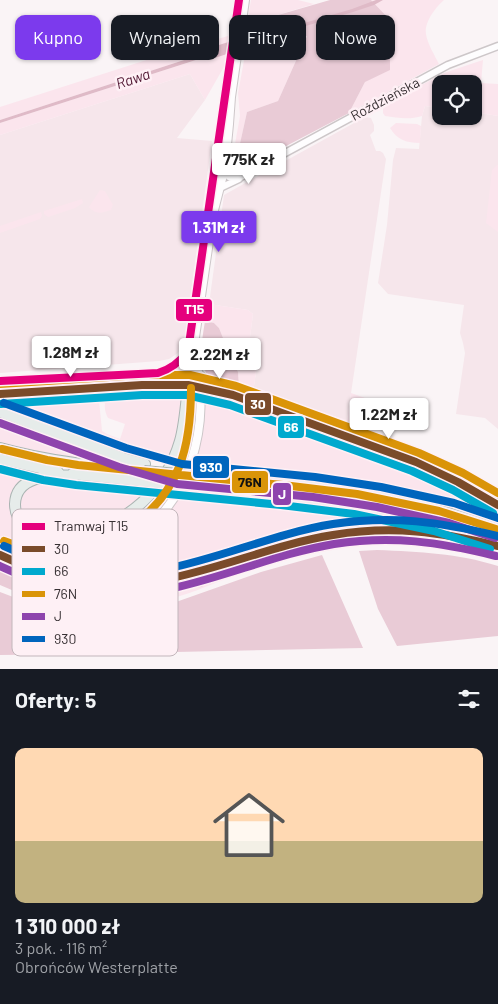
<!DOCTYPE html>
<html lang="pl">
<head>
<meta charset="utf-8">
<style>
	body { margin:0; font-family:Barlow,sans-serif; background:#20242c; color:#f1f3f6; height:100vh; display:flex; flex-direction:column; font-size:19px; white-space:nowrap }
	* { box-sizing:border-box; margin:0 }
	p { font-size:16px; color:#9ea1a6 }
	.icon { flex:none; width:28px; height:28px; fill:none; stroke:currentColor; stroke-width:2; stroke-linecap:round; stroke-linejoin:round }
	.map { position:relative; height:669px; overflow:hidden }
	.details { display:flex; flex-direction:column; background:#171b24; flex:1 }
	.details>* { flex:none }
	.hud { position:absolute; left:15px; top:15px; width:469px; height:45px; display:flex; gap:10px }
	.buttons { position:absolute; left:432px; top:75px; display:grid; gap:10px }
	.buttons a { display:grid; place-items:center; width:50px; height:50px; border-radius:10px; background:#171b24; box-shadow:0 1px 4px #0004; font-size:25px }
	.price { position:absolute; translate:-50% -42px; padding:0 11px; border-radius:5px; background:#fff; color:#222; font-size:16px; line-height:32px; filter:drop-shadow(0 1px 2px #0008) }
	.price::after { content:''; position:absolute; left:50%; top:30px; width:15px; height:11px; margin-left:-8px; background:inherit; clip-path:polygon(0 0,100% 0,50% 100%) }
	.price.selected { background:#7c3aed; color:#fff }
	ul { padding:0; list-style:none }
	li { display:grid; align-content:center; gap:10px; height:265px; padding:0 15px }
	li span { display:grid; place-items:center; height:155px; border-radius:10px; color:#555 }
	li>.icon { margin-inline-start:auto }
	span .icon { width:90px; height:90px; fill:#fffc; stroke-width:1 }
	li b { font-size:21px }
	h2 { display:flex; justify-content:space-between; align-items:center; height:60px; padding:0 15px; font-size:21px }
	.chip { padding:0 18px; border-radius:10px; background:#171b24; box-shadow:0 1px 4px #0004; font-size:18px; line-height:45px }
	.chip.selected { background:#7c3aed; color:#fff }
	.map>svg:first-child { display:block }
</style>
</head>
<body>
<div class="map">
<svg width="498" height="669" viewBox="0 0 498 669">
	<rect width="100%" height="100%" fill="#faf4f6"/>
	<!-- built -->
	<path fill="#f6e6eb" d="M190 74 205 100 177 138 212 141 184 342 178 353 169 359 159 361 0 373V135Z
		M425 106 441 108V116H474V112L498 116V429L485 418 456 414 465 353 463 343 460 333 464 305 388 294 378 283 387 225 393 160 396 148 419 149 422 116Z
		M365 117 371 118 374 125V131L370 135 376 151H380L383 153 386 159 347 420 253 393 259 351 252 350 249 345 253 314 248 310 209 304 224 195 272 168 273 170 283 171V167L278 166V165Z"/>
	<!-- green -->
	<path fill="#fbe5ed" d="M251 0H298L314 4 247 24Z
		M371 0H444C436 7 424 22 426 34 427 43 435 56 439 64L349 113 365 82 390 20Z
		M228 36 227 46 0 120V107L162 55Z
		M307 36 278 101 247 112 239 148 235 144 240 116 238 93 245 55Z
		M227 50 225 65 205 100 190 74 0 135V123Z
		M483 60 481 83 498 84V116L474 112V84H441V108L425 106 422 116C410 120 397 118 385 116L383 113V108L386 104 444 73Z
		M396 123 417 124 421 126 420 143C407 143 397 140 390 128Z
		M497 165H498V232L486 223 492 170Z
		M100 190 105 191 113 205 111 210C102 213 96 215 89 207Z
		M82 199 83 203 75 208 48 217 44 214V211Z
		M41 212 42 216 40 219 0 233V226Z
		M209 304 248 310 253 314 249 345 252 350 259 351 253 393 347 420 351 393 376 402 372 435 253 393 239 387 238 372 227 348 219 328 214 323 205 321Z
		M205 377 479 477V478L443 468 213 384Z
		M166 387 184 388 180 428 168 464 151 461 150 462 143 461 0 408V397L88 392C94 393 96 395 99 400L102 431 107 434 120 439 125 424 108 418C103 409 103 396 114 390Z
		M206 390 234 399 419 467C447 479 472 494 498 509V525L273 479 214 470 215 468 194 466C201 442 206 416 204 391Z
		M193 396 196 397C200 412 193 452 185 465H174L192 397Z
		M0 415 128 463V465L69 458 34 452 0 443Z
		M0 463 38 473 16 489 22 529 84 536 157 492 173 494C133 553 66 572 0 547Z
		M49 480 135 488V490L150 491 145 497 102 524 58 532 35 528 21 517 18 501 28 486Z
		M181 494 200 497 201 495 259 497 370 510 455 531 392 526 207 564 164 576 112 581 73 578 27 563C39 564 50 566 62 565 111 563 155 536 181 494Z
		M367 535H420L498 549V561C451 547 393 540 344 548 311 553 279 562 248 571 225 578 203 589 180 596 154 604 126 611 98 610 88 609 78 608 68 607L71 597H74L75 602H78L88 606 95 603C104 605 109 609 117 603L124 606H131C134 603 137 602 141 602L147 598 166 592 171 588H177L183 589 196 586H203L211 581 219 579 226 575 228 571H219L218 569C267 555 315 540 367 535Z"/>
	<!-- forest -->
	<path fill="#e9cbd6" d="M330 0H371L390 20V70L365 82 349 113 269 155 239 148 247 112 278 101 307 36 245 55 247 24Z
		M205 321 214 323 219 328 227 348 238 372 239 387 206 373C199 353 202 341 205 321Z
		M377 550C421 552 456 553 498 566V636L397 646 378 609 359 551Z
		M322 555 363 648 84 654 0 655V592L42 608 91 614 128 613 176 602 261 572Z
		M0 559 77 586 217 569 219 571 225 570 228 571 224 577 211 581 208 584H204L202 587C195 587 188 590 182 589 178 589 175 587 170 589 161 592 165 601 151 601L147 598 144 602 134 603 132 606H124L117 603 110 607 95 603 88 606 78 602 74 603 73 597H71L68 607 33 599 0 585Z"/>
	<!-- water -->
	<path fill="#dfbac7" d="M376 0H383L374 5 353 12 245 44 246 40 352 9Z
		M227 46V50L0 123V120Z"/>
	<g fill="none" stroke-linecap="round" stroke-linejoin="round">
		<!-- river -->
		<path stroke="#dfbac7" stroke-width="11" d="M212 53 259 38"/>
		<defs>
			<path id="minor" d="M226 155 259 160 272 159
				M224 171 229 177 239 178 448 65 498 46
				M220 188 239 179"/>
			<path id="tertiary" d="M199 374 213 386 233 395 416 462 444 474
				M159 385H188L219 392
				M188 385 213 214 224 171 226 155 229 124 231 97 245 0
				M0 394 142 385 168 380 177 375 191 362
				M1 550C8 553 15 557 22 558 96 573 168 535 191 462 204 422 202 392 195 352"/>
			<path id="primary" d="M0 412 123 458 145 464
				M0 448C47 461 95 466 144 471
				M0 459 58 472
				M72 474 141 481
				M444 474 470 488 498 505
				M77 475C56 476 16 473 15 504 15 513 19 522 26 527 40 537 62 536 78 533 128 525 166 489 180 441 185 423 186 403 188 385
				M210 477C266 482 322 486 377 496 418 503 458 515 498 529
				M200 487C301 497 400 505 496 540
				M0 555C28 568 55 579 86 583 129 589 171 579 213 567 258 553 304 537 352 532 374 530 398 529 420 531 445 533 473 540 498 546"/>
		</defs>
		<!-- minor casing -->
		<use href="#minor" stroke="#cdc7c9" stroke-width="9"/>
		<!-- tertiary casing -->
		<use href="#tertiary" stroke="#cdc7c9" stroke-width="10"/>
		<!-- primary casing -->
		<use href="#primary" stroke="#aab4b2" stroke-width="12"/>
		<!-- minor -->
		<use href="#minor" stroke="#fefdfe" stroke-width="6"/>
		<!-- tertiary -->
		<use href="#tertiary" stroke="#fefdfe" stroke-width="8"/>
		<!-- primary -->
		<use href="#primary" stroke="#e6ecea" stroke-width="10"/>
		<defs>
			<path id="primary-bridge" d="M144 471 210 477
				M141 481 200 487"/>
		</defs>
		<!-- primary-bridge casing -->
		<use href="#primary-bridge" stroke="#aab4b2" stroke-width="12" stroke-linecap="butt"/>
		<!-- primary-bridge -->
		<use href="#primary-bridge" stroke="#e6ecea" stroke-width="10"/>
		<defs>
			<path id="bus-1" d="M0 394 142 385H188L233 395 416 462 458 482 498 505
				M0 555C28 568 56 579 86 583 172 594 251 548 333 535 393 525 440 532 498 546"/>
			<path id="bus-2" d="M1 404 142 395H187L230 405 412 471 453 490 493 513
				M0 469 43 480 76 485 281 505 354 514 434 531 490 549"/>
			<path id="bus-3" d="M0 384 141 375H190L236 386 419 453 463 473 498 493
				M2 449 47 460 78 465 283 485 357 494 439 511 496 529
				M4 541C71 569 152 535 179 467 189 442 191 415 191 388"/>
			<path id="bus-4" d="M0 423 119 467 177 484 313 497 377 507 449 523 495 538
				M0 566C32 581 66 593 102 595 182 599 256 557 334 544 392 535 439 542 496 556"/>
			<path id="bus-5" d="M4 403 126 448 182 464 315 477 381 487 454 503 498 518
				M4 546C31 558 57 569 86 573 172 584 251 537 333 524 393 515 440 522 498 536"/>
		</defs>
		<!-- bus-1 casing -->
		<use href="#bus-1" stroke="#fef0f5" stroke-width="11"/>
		<!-- bus-2 casing -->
		<use href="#bus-2" stroke="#fef0f5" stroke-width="11"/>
		<!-- bus-3 casing -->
		<use href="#bus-3" stroke="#fef0f5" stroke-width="11"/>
		<!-- bus-4 casing -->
		<use href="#bus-4" stroke="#fef0f5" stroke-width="11"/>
		<!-- bus-5 casing -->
		<use href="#bus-5" stroke="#fef0f5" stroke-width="11"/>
		<!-- bus-1 -->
		<use href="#bus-1" stroke="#7a4b2a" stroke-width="8"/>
		<!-- bus-2 -->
		<use href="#bus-2" stroke="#00a9ce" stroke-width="8"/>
		<!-- bus-3 -->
		<use href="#bus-3" stroke="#da9408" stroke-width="8"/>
		<!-- bus-4 -->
		<use href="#bus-4" stroke="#8e44ad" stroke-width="8"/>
		<!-- bus-5 -->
		<use href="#bus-5" stroke="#0065bd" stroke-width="8"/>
		<defs>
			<path id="tram-1" d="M0 381 158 373C171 369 180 362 188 351L239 0"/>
		</defs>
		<!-- tram-1 casing -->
		<use href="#tram-1" stroke="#fef0f5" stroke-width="11"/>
		<!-- tram-1 -->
		<use href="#tram-1" stroke="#e5007d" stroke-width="8"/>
	</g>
	<g text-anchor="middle" stroke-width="5" stroke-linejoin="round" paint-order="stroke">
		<!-- street labels -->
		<g font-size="14" fill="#373033" stroke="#fef0f5">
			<text transform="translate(385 99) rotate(-28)" y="5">Roździeńska</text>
		</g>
		<!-- water labels -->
		<g font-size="15" font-style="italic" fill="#4f1430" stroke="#fef0f5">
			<text transform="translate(133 79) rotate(-18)" y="5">Rawa</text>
		</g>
	</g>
	<!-- legend -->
	<rect x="12" y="509" width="166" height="147" rx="8" fill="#fef0f5" stroke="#c2b6bb" stroke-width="1"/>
	<rect x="22" y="523" width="23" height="7" fill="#e5007d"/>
	<rect x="22" y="546" width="23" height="6" fill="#7a4b2a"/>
	<rect x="22" y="568" width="23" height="7" fill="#00a9ce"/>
	<rect x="22" y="591" width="23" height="6" fill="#da9408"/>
	<rect x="22" y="613" width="23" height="7" fill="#8e44ad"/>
	<rect x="22" y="636" width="23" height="6" fill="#0065bd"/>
	<g font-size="14" fill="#373033">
		<text x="54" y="531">Tramwaj T15</text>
		<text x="54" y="554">30</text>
		<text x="54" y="576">66</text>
		<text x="54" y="599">76N</text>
		<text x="54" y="621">J</text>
		<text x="54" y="644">930</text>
	</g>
	<g stroke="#fef0f5" stroke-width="2">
		<rect x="175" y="298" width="38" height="24" rx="5" fill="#e5007d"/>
		<rect x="244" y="392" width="28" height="24" rx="5" fill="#7a4b2a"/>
		<rect x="277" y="415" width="28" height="24" rx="5" fill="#00a9ce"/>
		<rect x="192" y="455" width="38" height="24" rx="5" fill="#0065bd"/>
		<rect x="231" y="470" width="38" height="24" rx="5" fill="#da9408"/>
		<rect x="272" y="482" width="20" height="24" rx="5" fill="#8e44ad"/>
	</g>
	<g font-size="14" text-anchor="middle" font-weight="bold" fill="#fff">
		<text x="194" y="314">T15</text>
		<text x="258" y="409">30</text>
		<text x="291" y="432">66</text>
		<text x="211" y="472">930</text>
		<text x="282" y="499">J</text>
	</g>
	<g font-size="14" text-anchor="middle" font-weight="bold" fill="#111">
		<text x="250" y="487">76N</text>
	</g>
</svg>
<div class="buttons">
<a><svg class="icon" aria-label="locate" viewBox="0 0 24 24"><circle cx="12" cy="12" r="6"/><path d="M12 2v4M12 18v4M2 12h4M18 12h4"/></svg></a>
</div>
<b class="price" style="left:249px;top:185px">775K zł</b>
<b class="price selected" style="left:219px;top:253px">1.31M zł</b>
<b class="price" style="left:71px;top:378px">1.28M zł</b>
<b class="price" style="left:220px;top:380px">2.22M zł</b>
<b class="price" style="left:389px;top:440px">1.22M zł</b>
<div class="hud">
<a class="chip selected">Kupno</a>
<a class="chip">Wynajem</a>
<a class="chip">Filtry</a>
<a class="chip">Nowe</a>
</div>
</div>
<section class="details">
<h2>Oferty: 5<svg class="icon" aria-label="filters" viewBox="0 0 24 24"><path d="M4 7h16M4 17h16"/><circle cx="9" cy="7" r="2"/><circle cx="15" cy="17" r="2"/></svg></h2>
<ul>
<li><span style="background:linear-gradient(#ffd9b3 60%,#c2b280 0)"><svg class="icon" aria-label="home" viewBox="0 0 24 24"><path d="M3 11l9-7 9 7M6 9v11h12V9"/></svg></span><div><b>1 310 000 zł</b><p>3 pok. · 116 m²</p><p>Obrońców Westerplatte</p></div></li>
</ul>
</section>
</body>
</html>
